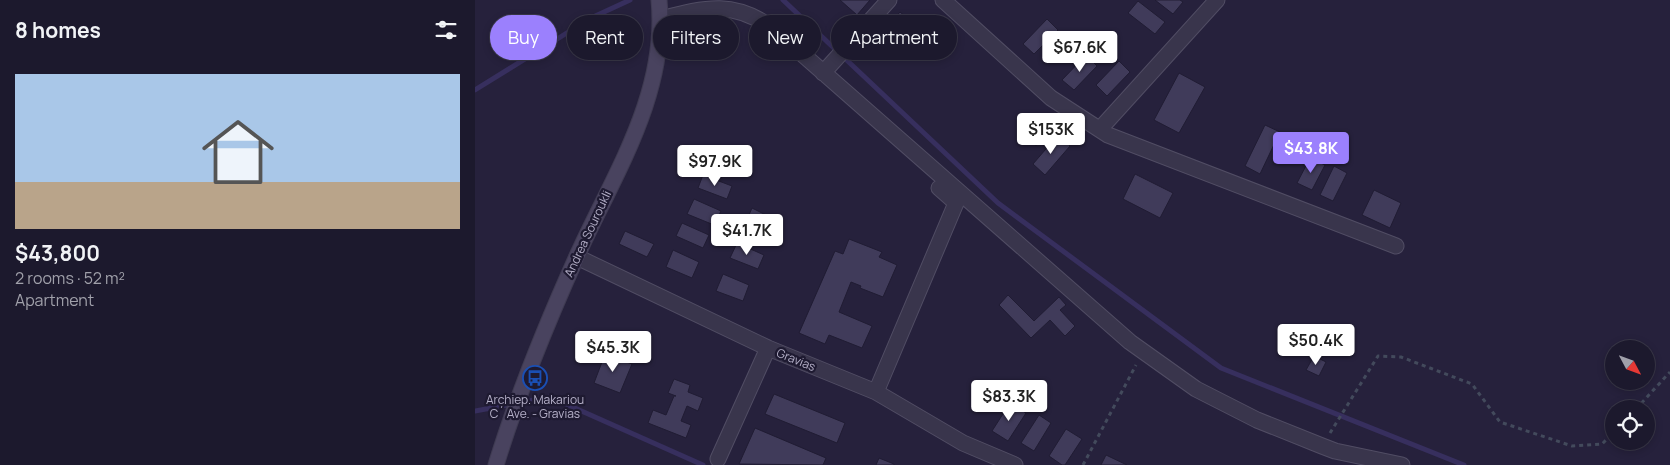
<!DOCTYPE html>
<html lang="en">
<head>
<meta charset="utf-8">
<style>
	body { margin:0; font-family:Manrope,sans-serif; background:#292639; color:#f1f3f6; height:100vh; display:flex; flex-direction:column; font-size:19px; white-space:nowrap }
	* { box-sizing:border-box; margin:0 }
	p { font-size:16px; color:#a0a0aa }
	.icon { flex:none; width:28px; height:28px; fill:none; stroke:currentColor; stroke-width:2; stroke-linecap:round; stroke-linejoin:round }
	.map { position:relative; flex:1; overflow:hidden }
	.side { display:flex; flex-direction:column; background:#1c192d; width:475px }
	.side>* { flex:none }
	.top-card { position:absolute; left:15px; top:15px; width:475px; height:45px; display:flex; gap:10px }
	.needle { width:32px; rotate:131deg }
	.controls { position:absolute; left:1130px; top:340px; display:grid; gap:10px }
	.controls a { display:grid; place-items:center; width:50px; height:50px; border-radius:50%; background:#1c192d; box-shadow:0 2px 8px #0003,0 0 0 1px #3a3849; font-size:25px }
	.price { position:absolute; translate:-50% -42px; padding:0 11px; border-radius:5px; background:#fff; color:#222; font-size:16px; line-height:32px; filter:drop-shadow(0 1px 2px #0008) }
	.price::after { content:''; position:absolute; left:50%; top:30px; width:15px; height:11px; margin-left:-8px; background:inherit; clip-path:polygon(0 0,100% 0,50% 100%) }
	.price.active { background:#9b80fd; color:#fff }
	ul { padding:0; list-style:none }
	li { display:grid; align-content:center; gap:10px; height:265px; padding:0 15px }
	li+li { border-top:1px solid #3a3849 }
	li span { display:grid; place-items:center; height:155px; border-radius:0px; color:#555 }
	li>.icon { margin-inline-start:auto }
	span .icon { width:90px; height:90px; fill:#fffc; stroke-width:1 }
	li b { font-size:21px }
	h2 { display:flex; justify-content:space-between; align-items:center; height:60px; padding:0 15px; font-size:21px }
	.pill { padding:0 18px; border-radius:22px; background:#1c192d; box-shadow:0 2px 8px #0003,0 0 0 1px #3a3849; font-size:18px; line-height:45px }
	.pill.active { background:#9b80fd; color:#fff }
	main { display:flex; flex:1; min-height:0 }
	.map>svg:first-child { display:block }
</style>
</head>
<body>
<main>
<section class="side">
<h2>8 homes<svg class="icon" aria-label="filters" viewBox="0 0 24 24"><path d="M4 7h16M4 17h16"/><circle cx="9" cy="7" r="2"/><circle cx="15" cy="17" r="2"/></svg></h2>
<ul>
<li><span style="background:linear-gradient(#a9c7e8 70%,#b9a48a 0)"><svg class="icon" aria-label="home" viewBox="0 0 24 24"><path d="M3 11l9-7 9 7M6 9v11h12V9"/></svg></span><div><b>$43,800</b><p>2 rooms · 52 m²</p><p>Apartment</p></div></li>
</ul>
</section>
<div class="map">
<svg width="1195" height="465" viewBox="0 0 1195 465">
	<rect width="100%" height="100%" fill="#26213c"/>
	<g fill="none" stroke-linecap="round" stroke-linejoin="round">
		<!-- stream -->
		<path stroke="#372f5e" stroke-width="5" d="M308 0 523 203 746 368 989 465
			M0 90 116 18 155 0
			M0 411 75 397 228 465"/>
	</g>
	<!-- building -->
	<path fill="#403b5a" stroke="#201c33" d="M365 0H395L382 15Z
		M680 0H705L708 2 698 14Z
		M663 1 690 22 680 34 653 13Z
		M425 12 461 43 446 60 410 29Z
		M572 19 583 30 559 54 548 44Z
		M611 55 622 66 599 90 587 80Z
		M644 61 655 72 632 96 621 85Z
		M704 73 730 87 704 133 679 120Z
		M570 121 577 128 561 146 554 139Z
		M790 125 805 132 785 174 770 166Z
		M583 135 595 146 570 175 558 164Z
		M835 158 850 165 837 190 822 183Z
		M859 166 872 173 858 201 845 195Z
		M660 174 698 193 685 218 648 199Z
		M228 175 257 186 252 199 223 188Z
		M899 190 926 203 915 228 887 215Z
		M219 199 246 211 239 225 212 214Z
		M277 208 303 221 295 236 270 224Z
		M207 223 234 235 228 248 201 236Z
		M150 231 179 244 172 257 144 244Z
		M374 239 407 252 404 257 422 265 408 297 385 288 386 286 376 282 364 312 397 326 387 348 354 335 350 344 324 333 360 251 368 254Z
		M262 243 289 255 283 269 255 258Z
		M198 250 224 262 217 278 191 267Z
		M248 274 274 285 268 301 241 291Z
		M533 295 559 321 584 297 591 305 585 310 600 326 590 336 575 320 556 338 524 305Z
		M130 354 157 364 145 393 119 383Z
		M839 356 851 362 844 376 831 370Z
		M199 379 215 385 213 392 228 398 223 411 212 406 206 421 216 425 211 438 173 423 178 410 191 415 199 396H201L193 393Z
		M299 394 370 423 362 443 290 414Z
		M535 403 551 413 533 441 517 431Z
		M564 415 576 423 559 451 546 443Z
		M280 428 351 458 348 465 264 464Z
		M591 429 607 439 590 465H587L574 456Z
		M631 455 652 465H626Z
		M404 458 419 464V465H401Z"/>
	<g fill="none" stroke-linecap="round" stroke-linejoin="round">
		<defs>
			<path id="minor" d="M468 0 576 98 633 135 921 246
				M186 19C232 7 260 0 300 30L655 342 721 389 782 420 847 446 860 451 927 465
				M348 73 414 0
				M625 129 742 0
				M102 257 293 348 401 392 488 443 540 465
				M401 392 481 203 464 188
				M243 459 293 348"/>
			<path id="secondary" d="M21 465C43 393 71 325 102 256 139 174 193 94 184 0"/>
		</defs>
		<!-- minor casing -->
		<use href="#minor" stroke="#514d64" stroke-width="17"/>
		<!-- secondary casing -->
		<use href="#secondary" stroke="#3f3b52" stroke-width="17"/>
		<!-- path -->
		<path stroke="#434a5c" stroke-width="3" stroke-dasharray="4 4" stroke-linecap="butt" d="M1161 409 1195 372
			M855 433 903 356 926 357 997 384 1025 422 1097 446 1127 444 1139 432
			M608 465 661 365"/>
		<!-- minor -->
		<use href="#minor" stroke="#39354c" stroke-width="15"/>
		<!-- secondary -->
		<use href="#secondary" stroke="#49435f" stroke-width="15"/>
	</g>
	<!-- icons -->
	<defs>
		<symbol id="bus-ring" viewBox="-11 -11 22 22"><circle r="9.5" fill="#1e1a31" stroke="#1a4fb4" stroke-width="1.5"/><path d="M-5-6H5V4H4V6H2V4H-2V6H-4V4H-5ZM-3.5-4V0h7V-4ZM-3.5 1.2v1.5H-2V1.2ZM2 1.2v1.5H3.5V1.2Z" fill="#1a4fb4"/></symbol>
	</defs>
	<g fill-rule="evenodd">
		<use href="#bus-ring" x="46" y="364" width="28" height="28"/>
	</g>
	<g text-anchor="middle" stroke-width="4.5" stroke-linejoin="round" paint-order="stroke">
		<!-- street labels -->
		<g font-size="12" fill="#b5b0c8" stroke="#1e1a31">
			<text transform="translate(113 234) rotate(-65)" y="4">Andrea Souroukli</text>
			<text transform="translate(321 360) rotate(22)" y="4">Gravias</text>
		</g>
		<!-- poi labels -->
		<g font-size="12" fill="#b5b0c8" stroke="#1e1a31">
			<text x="60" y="404">Archiep. Makariou<tspan x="60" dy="14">C´ Ave. - Gravias</tspan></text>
		</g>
	</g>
</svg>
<div class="controls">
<a><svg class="needle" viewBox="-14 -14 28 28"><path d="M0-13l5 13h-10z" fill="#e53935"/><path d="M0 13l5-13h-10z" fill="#a0a0aa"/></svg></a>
<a><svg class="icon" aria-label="locate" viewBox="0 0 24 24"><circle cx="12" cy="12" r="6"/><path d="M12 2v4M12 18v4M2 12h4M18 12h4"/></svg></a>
</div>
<b class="price" style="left:605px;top:73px">$67.6K</b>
<b class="price" style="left:576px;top:155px">$153K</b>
<b class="price active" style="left:836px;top:174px">$43.8K</b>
<b class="price" style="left:240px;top:187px">$97.9K</b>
<b class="price" style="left:272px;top:256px">$41.7K</b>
<b class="price" style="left:841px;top:366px">$50.4K</b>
<b class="price" style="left:138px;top:373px">$45.3K</b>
<b class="price" style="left:534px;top:422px">$83.3K</b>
<div class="top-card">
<a class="pill active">Buy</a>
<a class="pill">Rent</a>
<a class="pill">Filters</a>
<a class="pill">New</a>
<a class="pill">Apartment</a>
</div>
</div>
</main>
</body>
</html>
